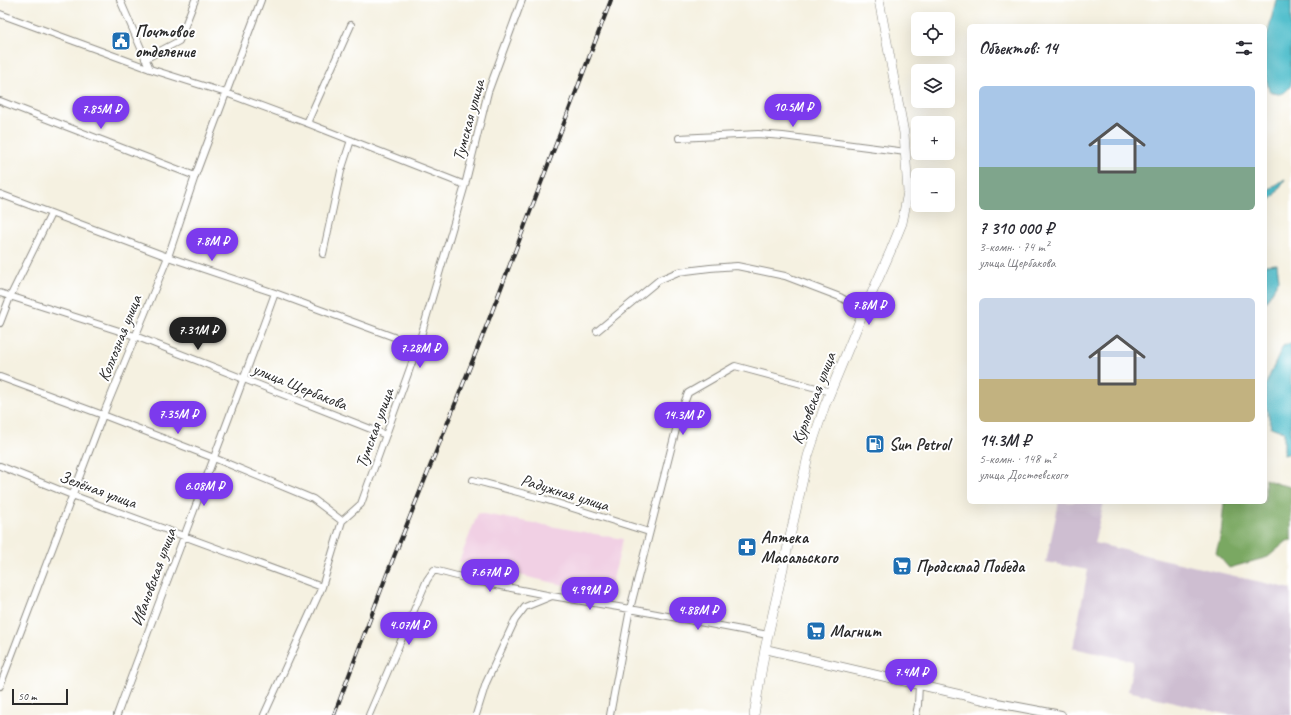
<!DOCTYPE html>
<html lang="ru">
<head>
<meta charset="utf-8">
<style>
	body { margin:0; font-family:Caveat,sans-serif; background:#f7f7f7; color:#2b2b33; height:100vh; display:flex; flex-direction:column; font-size:15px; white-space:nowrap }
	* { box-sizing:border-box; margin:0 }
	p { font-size:13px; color:#7c7c81 }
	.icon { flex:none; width:22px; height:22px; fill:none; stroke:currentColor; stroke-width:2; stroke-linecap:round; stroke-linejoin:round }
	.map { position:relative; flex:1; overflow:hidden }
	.panel { position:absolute; left:967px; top:24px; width:300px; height:480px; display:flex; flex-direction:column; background:#fff; border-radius:6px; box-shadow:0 4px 16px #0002 }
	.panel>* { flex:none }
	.controls { position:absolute; left:911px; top:12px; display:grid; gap:8px }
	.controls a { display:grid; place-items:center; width:44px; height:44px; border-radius:6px; background:#fff; box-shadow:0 4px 16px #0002; font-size:20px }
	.scale { position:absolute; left:12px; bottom:10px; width:56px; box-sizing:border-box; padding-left:4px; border:2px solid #2b2b2b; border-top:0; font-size:11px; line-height:14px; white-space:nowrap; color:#2b2b2b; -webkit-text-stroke:3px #fff; paint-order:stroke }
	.price { position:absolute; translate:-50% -34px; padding:0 9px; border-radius:14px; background:#7c3aed; color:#fff; font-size:13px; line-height:26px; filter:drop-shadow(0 1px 2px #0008) }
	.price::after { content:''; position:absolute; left:50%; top:24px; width:12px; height:9px; margin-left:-6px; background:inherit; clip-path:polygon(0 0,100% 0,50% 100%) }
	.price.selected { background:#222; color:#fff }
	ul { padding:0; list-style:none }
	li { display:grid; align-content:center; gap:8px; height:212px; padding:0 12px }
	li span { display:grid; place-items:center; height:124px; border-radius:6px; color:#555 }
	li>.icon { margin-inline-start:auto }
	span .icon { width:72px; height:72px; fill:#fffc; stroke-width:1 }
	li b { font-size:17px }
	h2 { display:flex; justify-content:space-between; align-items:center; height:48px; padding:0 12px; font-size:17px }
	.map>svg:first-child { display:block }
</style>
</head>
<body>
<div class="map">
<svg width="1291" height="715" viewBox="0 0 1291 715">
	<rect width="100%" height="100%" fill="#fff"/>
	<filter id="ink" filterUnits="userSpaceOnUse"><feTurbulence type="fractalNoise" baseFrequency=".025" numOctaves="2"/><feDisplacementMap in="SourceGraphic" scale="8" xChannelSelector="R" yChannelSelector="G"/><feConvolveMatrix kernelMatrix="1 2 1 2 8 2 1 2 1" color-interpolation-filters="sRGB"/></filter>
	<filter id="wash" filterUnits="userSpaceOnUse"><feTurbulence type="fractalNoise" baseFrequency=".012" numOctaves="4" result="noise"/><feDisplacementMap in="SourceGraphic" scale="16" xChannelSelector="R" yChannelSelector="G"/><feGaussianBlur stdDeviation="0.9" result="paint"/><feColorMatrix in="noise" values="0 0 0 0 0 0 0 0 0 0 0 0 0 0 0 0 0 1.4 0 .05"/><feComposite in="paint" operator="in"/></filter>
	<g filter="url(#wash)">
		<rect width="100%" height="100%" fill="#f5f1e1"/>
		<!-- built -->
		<path fill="#f1d0e4" d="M478 513 623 539 609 595 459 562Z"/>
		<!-- industrial -->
		<path fill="#cebed1" d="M1059 502H1104L1094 543 1291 589V715H1229L1128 691 1133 661 1073 648 1088 570 1046 562Z"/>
		<!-- forest -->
		<path fill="#7aa862" stroke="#526a46" d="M1265 479 1278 484 1291 487V541H1287L1268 557 1229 568 1216 553 1221 534 1224 502H1265Z"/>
		<!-- water -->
		<path fill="#54c0cd" stroke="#40767c" d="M1276 0H1291V86C1283 95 1280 96 1269 91L1265 72V45Z
			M1285 179 1275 195 1265 206V192Z
			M1277 264 1279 280 1265 303V265Z
			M1291 343V453L1284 455V432L1271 427 1265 401V386L1283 346Z"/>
	</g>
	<g filter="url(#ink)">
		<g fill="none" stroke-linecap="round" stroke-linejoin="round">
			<defs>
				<path id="minor" d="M120 0 150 69
					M0 14 150 69 226 93 307 123 465 185
					M145 59 179 41 195 0
					M0 101 195 176
					M307 123 351 25
					M679 138 758 134 783 136 906 152
					M0 194 168 257 275 293 418 346
					M323 254 341 171 351 140
					M0 293 135 336 386 435
					M0 323 10 297 51 214
					M597 331 659 280 678 272 710 268 737 266 785 276 840 297 864 311
					M0 377 103 415 214 458 313 499 342 521
					M0 466 72 495 322 587
					M473 480 544 499 649 532
					M0 686 103 415 168 257 195 176 261 0
					M117 715C169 574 224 434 275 293
					M264 715 322 587 342 521 361 504 418 346 465 185 488 92 522 0
					M369 715 427 580 434 570 476 581 552 596 630 609 768 635
					M476 715 486 683 515 620 525 607 552 596
					M610 715 630 609 680 414 688 393 735 366 831 392
					M916 715 918 705 919 684"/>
				<path id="tertiary" d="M765 649 997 703 1061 715"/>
				<path id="secondary" d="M754 715 765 649 808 456 825 405 860 320 891 250 902 223 908 192 904 133 879 0"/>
			</defs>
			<!-- minor casing -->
			<use href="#minor" stroke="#908e86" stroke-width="8"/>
			<!-- tertiary casing -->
			<use href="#tertiary" stroke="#908e86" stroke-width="10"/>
			<!-- secondary casing -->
			<use href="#secondary" stroke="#908e86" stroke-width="10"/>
			<!-- minor -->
			<use href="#minor" stroke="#fff" stroke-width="6"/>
			<!-- tertiary -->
			<use href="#tertiary" stroke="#fff" stroke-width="8"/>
			<!-- secondary -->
			<use href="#secondary" stroke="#fff" stroke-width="9"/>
			<defs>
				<path id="rail" d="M334 715 387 574 488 322 611 0"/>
			</defs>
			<!-- rail casing -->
			<use href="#rail" stroke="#2b2b2b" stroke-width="4"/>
			<!-- rail -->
			<use href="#rail" stroke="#fff" stroke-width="2.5" stroke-dasharray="8" stroke-linecap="butt"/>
		</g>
	</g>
	<!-- icons -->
	<defs>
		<symbol id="civic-square" viewBox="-11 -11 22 22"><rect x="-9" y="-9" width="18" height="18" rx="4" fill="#1f6fb2" stroke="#fff"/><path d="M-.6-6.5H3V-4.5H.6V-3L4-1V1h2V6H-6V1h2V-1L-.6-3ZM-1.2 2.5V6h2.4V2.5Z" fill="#fff"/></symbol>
		<symbol id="fuel-square" viewBox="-11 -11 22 22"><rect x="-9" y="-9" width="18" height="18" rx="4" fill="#1f6fb2" stroke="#fff"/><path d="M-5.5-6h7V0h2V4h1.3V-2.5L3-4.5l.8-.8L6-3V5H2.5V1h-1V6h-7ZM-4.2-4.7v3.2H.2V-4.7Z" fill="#fff"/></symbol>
		<symbol id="pharmacy-square" viewBox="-11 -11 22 22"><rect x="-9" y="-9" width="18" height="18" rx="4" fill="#1f6fb2" stroke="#fff"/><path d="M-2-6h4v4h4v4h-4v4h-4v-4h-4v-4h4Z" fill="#fff"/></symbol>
		<symbol id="supermarket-square" viewBox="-11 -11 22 22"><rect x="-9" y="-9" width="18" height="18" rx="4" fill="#1f6fb2" stroke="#fff"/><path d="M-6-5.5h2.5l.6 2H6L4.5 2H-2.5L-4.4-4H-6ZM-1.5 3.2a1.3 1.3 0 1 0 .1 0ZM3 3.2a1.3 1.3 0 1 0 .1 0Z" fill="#fff"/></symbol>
	</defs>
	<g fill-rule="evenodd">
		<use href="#civic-square" x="110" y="30" width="22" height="22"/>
		<use href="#fuel-square" x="864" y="433" width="22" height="22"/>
		<use href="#pharmacy-square" x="736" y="536" width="22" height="22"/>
		<use href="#supermarket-square" x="891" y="555" width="22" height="22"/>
		<use href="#supermarket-square" x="805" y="620" width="22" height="22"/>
	</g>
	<g text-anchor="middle" stroke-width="4" stroke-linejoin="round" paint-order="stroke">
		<!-- poi labels -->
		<g font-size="17" font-weight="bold" fill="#2b2b2b" stroke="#fff" text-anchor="start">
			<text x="135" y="37">Почтовое<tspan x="135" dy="20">отделение</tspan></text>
			<text x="889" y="450">Sun Petrol</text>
			<text x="761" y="543">Аптека<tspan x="761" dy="20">Масальского</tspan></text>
			<text x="916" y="572">Продсклад Победа</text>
			<text x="830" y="637">Магнит</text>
		</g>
		<!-- street labels -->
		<g font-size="17" fill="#2b2b2b" stroke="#fff">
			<text transform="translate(468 120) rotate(-75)" y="6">Тумская улица</text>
			<text transform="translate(119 338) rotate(-68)" y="6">Колхозная улица</text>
			<text transform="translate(300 386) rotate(22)" y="6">улица Щербакова</text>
			<text transform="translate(813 398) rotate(-69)" y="6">Курловская улица</text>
			<text transform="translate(374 428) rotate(-70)" y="6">Тумская улица</text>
			<text transform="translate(98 489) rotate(20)" y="6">Зелёная улица</text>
			<text transform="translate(565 492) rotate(17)" y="6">Радужная улица</text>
			<text transform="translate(153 577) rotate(-70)" y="6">Ивановская улица</text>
		</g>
	</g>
</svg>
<div class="controls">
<a><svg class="icon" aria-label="locate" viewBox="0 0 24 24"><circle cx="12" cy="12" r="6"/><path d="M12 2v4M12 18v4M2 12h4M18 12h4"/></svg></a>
<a><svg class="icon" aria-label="layers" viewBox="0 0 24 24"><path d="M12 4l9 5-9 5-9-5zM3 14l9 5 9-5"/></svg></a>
<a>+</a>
<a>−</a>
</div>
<div class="scale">50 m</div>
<b class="price" style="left:793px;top:128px">10.5M ₽</b>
<b class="price" style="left:101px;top:130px">7.85M ₽</b>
<b class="price" style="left:212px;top:262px">7.8M ₽</b>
<b class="price" style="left:869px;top:326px">7.8M ₽</b>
<b class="price selected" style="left:198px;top:351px">7.31M ₽</b>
<b class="price" style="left:420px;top:369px">7.28M ₽</b>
<b class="price" style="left:178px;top:435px">7.35M ₽</b>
<b class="price" style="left:683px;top:436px">14.3M ₽</b>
<b class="price" style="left:204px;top:507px">6.08M ₽</b>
<b class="price" style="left:490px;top:593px">7.67M ₽</b>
<b class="price" style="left:590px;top:611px">4.99M ₽</b>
<b class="price" style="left:698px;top:631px">4.88M ₽</b>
<b class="price" style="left:409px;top:646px">4.07M ₽</b>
<b class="price" style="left:911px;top:693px">7.4M ₽</b>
<section class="panel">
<h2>Объектов: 14<svg class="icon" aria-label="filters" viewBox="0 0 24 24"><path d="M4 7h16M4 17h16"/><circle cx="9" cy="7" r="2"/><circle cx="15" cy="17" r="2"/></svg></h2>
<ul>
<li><span style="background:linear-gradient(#a9c7e8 65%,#7fa58c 0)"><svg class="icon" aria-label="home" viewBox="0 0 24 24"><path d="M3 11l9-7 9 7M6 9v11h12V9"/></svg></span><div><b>7 310 000 ₽</b><p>3-комн. · 74 m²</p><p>улица Щербакова</p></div></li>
<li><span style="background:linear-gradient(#c9d6e8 65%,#c2b280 0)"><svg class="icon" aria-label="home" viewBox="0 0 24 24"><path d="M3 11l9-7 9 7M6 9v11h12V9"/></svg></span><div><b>14.3M ₽</b><p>5-комн. · 148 m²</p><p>улица Достоевского</p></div></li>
</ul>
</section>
</div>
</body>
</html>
